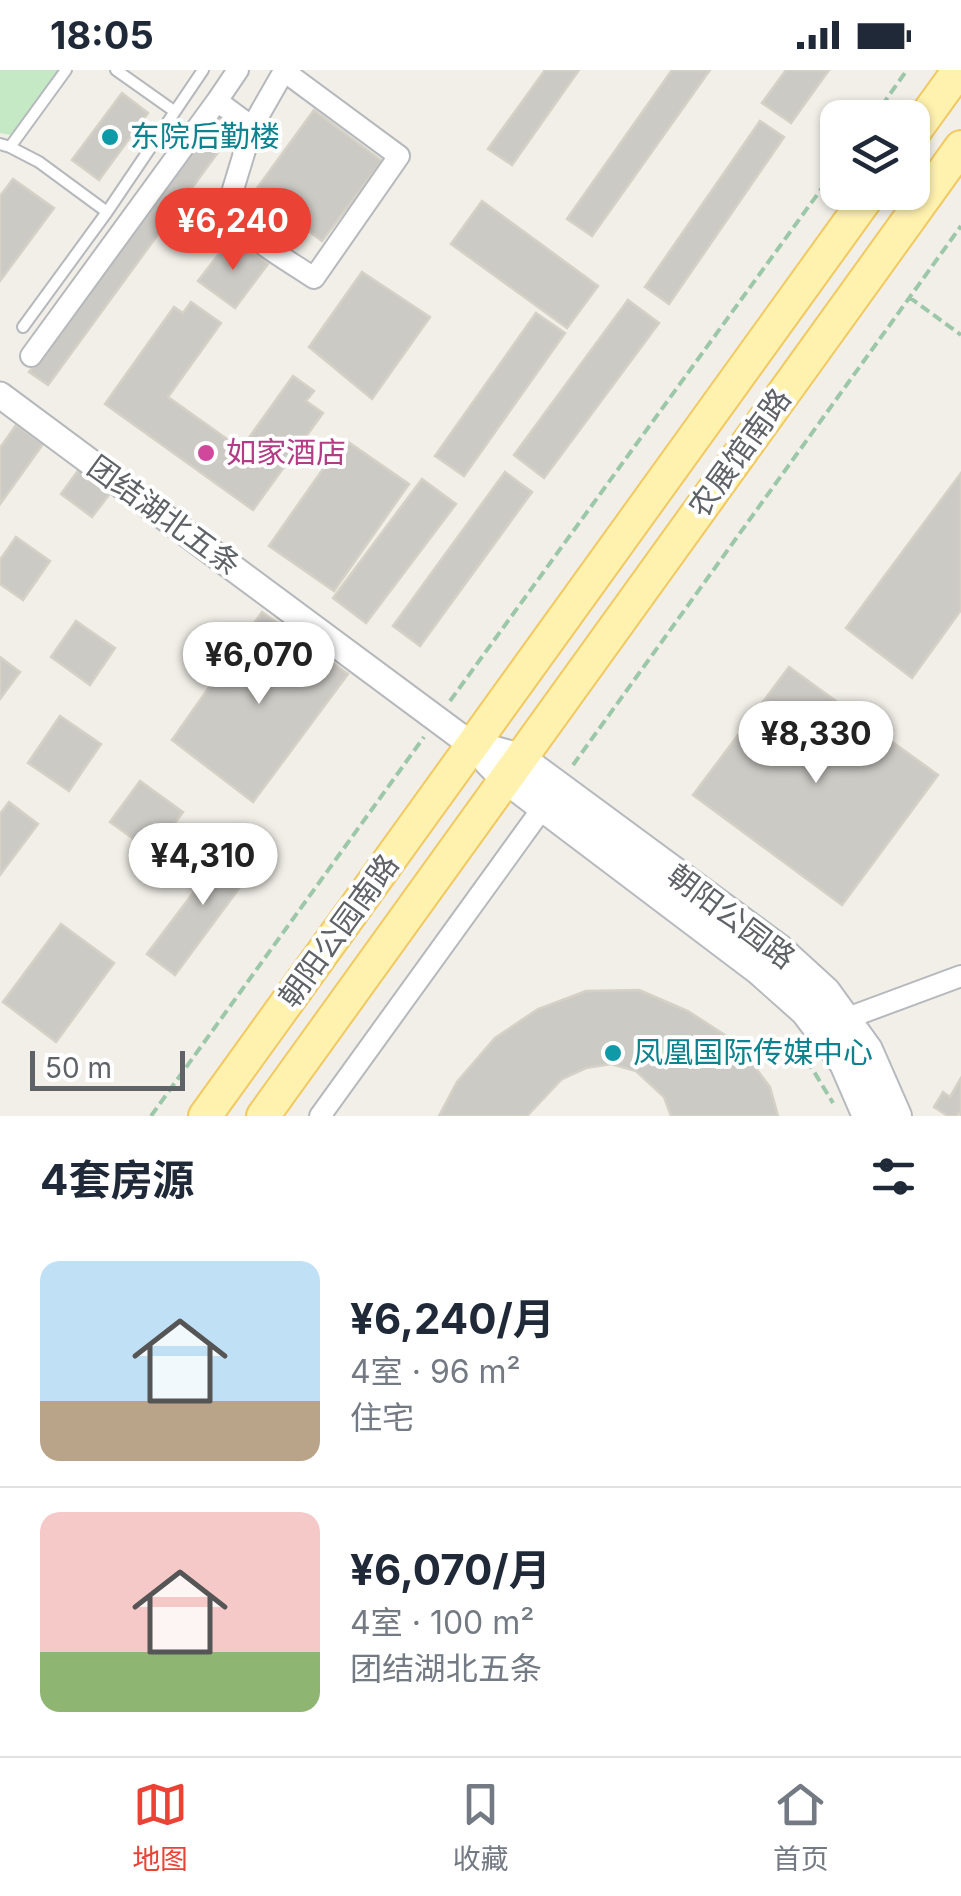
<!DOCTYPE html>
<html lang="zh">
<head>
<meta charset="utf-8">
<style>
	body { margin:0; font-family:Inter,"Noto Sans SC",sans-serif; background:#f2f2f3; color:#1f2937; height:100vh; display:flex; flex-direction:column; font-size:38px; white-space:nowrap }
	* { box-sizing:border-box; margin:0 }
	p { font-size:32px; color:#747a83 }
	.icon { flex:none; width:55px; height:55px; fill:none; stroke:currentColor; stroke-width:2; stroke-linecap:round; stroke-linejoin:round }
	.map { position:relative; height:1046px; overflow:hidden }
	.panel { display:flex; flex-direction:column; background:#fff; flex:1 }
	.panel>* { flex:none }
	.controls { position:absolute; left:820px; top:30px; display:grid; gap:20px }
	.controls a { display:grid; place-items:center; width:110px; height:110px; border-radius:20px; background:#fff; box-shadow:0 2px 8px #0004; font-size:50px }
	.scale { position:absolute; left:30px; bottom:25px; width:155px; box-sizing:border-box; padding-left:10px; border:5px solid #5f6368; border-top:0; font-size:28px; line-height:35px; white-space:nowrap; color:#5f6368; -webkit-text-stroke:8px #fff; paint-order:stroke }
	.price { position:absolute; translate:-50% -85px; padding:0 22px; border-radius:35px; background:#fff; color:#222; font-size:32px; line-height:65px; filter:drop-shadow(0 2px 5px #0008) }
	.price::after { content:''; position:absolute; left:50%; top:60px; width:30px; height:22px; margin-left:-15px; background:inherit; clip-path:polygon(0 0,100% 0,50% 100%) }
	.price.active { background:#ea4335; color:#fff }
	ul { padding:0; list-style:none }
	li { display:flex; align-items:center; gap:30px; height:250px; padding:0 40px }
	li+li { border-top:2px solid #e0e1e3 }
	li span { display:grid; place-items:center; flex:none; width:280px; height:200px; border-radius:20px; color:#555 }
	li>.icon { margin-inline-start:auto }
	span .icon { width:120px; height:120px; fill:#fffc; stroke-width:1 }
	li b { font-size:42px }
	h2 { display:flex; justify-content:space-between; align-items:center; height:120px; padding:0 40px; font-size:42px }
	.status { display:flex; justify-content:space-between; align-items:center; height:70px; padding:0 50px; background:#fff; direction:ltr }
	.status svg { height:28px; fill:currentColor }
	.dock { display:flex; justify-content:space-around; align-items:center; height:140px; border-top:2px solid #e0e1e3; background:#fff; font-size:28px; color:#747a83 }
	.dock a { display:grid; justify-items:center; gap:5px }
	.dock .active { color:#ea4335 }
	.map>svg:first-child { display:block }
</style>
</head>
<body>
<div class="status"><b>18:05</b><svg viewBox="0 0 49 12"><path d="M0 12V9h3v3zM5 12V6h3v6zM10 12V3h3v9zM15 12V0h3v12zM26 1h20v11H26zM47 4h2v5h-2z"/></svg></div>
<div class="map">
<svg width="961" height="1046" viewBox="0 0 961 1046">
	<rect width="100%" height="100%" fill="#f1efe8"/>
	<!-- grass -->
	<path fill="#c5e8c5" d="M0 0H60L11 65 0 63Z"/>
	<!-- building -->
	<path fill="#cccac5" stroke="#d6d1c6" stroke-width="2.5" d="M545 0H579L512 95 488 79Z
		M672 0H710L592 166 567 149Z
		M786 0H829L791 53 762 33Z
		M122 23 148 43 99 110 72 90Z
		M314 40 382 91 322 171 255 121Z
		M216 45 235 59 48 315 29 302Z
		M760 51 784 67 669 234 645 217Z
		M13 109 54 138 0 211V126Z
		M482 131 598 216 567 258 451 174Z
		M232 167 268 194 235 238 198 211Z
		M362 202 430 247 372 329 309 277Z
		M628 230 659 253 544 408 514 385Z
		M191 232 221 253 168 327 241 379 293 306 314 321 306 331 323 343 253 440 105 334 174 237 183 243Z
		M536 243 565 263 464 406 435 386Z
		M16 355 43 374 0 434V378Z
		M344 369 409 414 334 521 269 476Z
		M80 398 112 421 92 447 61 424Z
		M505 402 532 422 420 576 393 556Z
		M961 403V540L912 608 846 558Z
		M422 409 456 434 366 553 333 528Z
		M16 467 50 491 23 530 0 514V490Z
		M262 542 348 604 253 732 172 670Z
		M76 551 115 578 90 615 51 587Z
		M0 587 20 602 0 629Z
		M789 597 938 705 842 835 693 725Z
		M60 646 101 674 69 721 28 693Z
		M140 711 183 742 153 783 110 752Z
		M9 732 38 754 0 805V744Z
		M233 770 260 790 175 905 147 884Z
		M61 854 114 893 56 972 3 932Z
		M639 920 688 941 737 973 770 1017 778 1046H671L664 1027 636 1001 611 994 586 998 562 1009 527 1046H439L457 1012 495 968 538 939 586 921Z
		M961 1008V1045L958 1043 957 1046H948L934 1037 943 1022 950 1027Z"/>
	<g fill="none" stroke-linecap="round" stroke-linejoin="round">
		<defs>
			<path id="service" d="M116 0 174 41
				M0 74 10 77 66 0
				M10 77 39 92 107 142
				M23 257 107 142 203 0"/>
			<path id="minor" d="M238 0 217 31 252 57
				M284 1 399 86 314 208C283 187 246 169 228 136L252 57Z
				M31 286 217 31
				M845 949 961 906
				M320 1046 544 736"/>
			<path id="tertiary" d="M0 325 473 676"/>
			<path id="secondary" d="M473 676 520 689 779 880 825 922 867 980 896 1046
				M489 691 506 708 760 900 806 941 845 993 868 1046"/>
			<path id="primary" d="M912 65 959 0
				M205 1046 871 122
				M263 1046 961 77"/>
		</defs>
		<!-- service casing -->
		<use href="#service" stroke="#b5b8bc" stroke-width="14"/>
		<!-- minor casing -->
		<use href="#minor" stroke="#b5b8bc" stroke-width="24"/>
		<!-- tertiary casing -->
		<use href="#tertiary" stroke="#b5b8bc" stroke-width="29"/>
		<!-- secondary casing -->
		<use href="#secondary" stroke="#b6babf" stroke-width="34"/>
		<!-- primary casing -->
		<use href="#primary" stroke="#f2c960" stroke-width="36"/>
		<!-- path -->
		<path stroke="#9cc7a9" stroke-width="4" stroke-dasharray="10 5" stroke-linecap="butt" d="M873 48 907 0
			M909 227 961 265
			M450 631 838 96
			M573 695 961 156
			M799 977 833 1033
			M151 1046 424 667"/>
		<!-- service -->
		<use href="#service" stroke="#fff" stroke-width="10"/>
		<!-- minor -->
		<use href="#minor" stroke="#fff" stroke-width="20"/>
		<!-- tertiary -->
		<use href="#tertiary" stroke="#fff" stroke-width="25"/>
		<!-- secondary -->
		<use href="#secondary" stroke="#fff" stroke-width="30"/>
		<!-- primary -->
		<use href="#primary" stroke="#fff2af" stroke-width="32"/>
	</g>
	<!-- markers -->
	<g fill="#0f9aa8" stroke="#fff" stroke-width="4">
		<circle cx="110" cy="67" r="10"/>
		<circle cx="613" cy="983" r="10"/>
	</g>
	<circle fill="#d1479c" stroke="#fff" stroke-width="4" cx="206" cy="383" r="10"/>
	<g text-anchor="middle" stroke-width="8" stroke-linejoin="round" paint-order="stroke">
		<!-- culture labels -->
		<g font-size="30" fill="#0d838f" stroke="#fff" text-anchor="start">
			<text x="130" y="77">东院后勤楼</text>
			<text x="633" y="993">凤凰国际传媒中心</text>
		</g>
		<!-- hotel labels -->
		<g font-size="30" fill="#b23c85" stroke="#fff" text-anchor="start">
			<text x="226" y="393">如家酒店</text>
		</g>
		<!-- street labels -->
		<g font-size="30" fill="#5f6368" stroke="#fff">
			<text transform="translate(740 383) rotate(-54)" y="10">农展馆南路</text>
			<text transform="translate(164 446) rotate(36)" y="10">团结湖北五条</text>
			<text transform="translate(731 847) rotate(37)" y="10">朝阳公园路</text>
			<text transform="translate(339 861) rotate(-54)" y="10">朝阳公园南路</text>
		</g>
	</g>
</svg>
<div class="controls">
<a><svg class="icon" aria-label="layers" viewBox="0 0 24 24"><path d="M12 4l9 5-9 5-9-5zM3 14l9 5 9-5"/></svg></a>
</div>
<div class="scale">50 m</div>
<b class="price active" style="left:233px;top:203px">¥6,240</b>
<b class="price" style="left:259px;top:637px">¥6,070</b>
<b class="price" style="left:816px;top:716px">¥8,330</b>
<b class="price" style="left:203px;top:838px">¥4,310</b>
</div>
<section class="panel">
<h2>4套房源<svg class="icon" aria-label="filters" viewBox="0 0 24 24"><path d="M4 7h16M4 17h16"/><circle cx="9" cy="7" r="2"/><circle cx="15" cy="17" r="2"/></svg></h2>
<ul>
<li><span style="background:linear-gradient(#bfe0f5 70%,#b9a48a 0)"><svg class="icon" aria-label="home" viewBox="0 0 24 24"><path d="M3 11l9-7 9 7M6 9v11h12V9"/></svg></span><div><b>¥6,240/月</b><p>4室 · 96 m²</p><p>住宅</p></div></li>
<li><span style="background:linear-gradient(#f6c9c9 70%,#8fb573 0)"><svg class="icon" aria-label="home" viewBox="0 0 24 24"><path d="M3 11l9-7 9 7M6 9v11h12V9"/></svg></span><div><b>¥6,070/月</b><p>4室 · 100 m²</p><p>团结湖北五条</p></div></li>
</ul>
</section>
<nav class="dock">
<a class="active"><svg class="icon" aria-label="map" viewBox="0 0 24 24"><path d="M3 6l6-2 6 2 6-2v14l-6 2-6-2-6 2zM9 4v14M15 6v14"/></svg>地图</a>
<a><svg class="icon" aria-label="saved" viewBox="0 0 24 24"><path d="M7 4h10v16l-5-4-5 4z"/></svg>收藏</a>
<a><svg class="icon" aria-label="home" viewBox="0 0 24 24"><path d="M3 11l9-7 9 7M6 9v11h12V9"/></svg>首页</a>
</nav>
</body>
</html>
